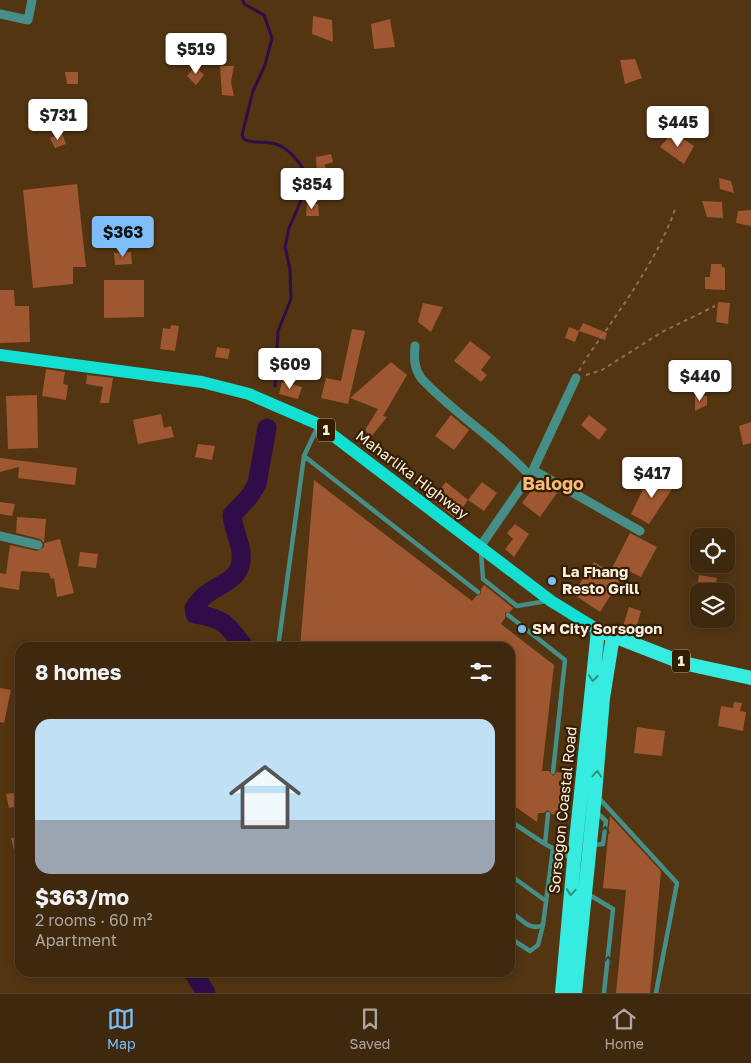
<!DOCTYPE html>
<html lang="en">
<head>
<meta charset="utf-8">
<style>
	body { margin:0; font-family:"Golos Text",sans-serif; background:#49341c; color:#f1f3f6; height:100vh; display:flex; flex-direction:column; font-size:19px; white-space:nowrap }
	* { box-sizing:border-box; margin:0 }
	p { font-size:16px; color:#ada69e }
	.icon { flex:none; width:28px; height:28px; fill:none; stroke:currentColor; stroke-width:2; stroke-linecap:round; stroke-linejoin:round }
	.map { position:relative; flex:1; overflow:hidden }
	.panel { position:absolute; left:15px; top:642px; width:500px; height:335px; display:flex; flex-direction:column; background:#3e280e; border-radius:15px; box-shadow:0 2px 12px #0003,0 0 0 1px #57442e }
	.panel>* { flex:none }
	.tools { position:absolute; left:690px; top:528px; display:grid; gap:10px }
	.tools a { display:grid; place-items:center; width:45px; height:45px; border-radius:10px; background:#3e280e; box-shadow:0 2px 12px #0003,0 0 0 1px #57442e; font-size:25px }
	.price { position:absolute; translate:-50% -42px; padding:0 11px; border-radius:5px; background:#fff; color:#222; font-size:16px; line-height:32px; filter:drop-shadow(0 1px 2px #0008) }
	.price::after { content:''; position:absolute; left:50%; top:30px; width:15px; height:11px; margin-left:-8px; background:inherit; clip-path:polygon(0 0,100% 0,50% 100%) }
	.price.active { background:#7dbef9; color:#111 }
	ul { padding:0; list-style:none }
	li { display:grid; align-content:center; gap:10px; height:265px; padding:0 20px }
	li span { display:grid; place-items:center; height:155px; border-radius:15px; color:#555 }
	li>.icon { margin-inline-start:auto }
	span .icon { width:90px; height:90px; fill:#fffc; stroke-width:1 }
	li b { font-size:21px }
	h2 { display:flex; justify-content:space-between; align-items:center; height:60px; padding:0 20px; font-size:21px }
	.menu { display:flex; justify-content:space-around; align-items:center; height:70px; border-top:1px solid #57442e; background:#3e280e; font-size:14px; color:#ada69e }
	.menu a { display:grid; justify-items:center; gap:2px }
	.menu .active { color:#7dbef9 }
	.map>svg:first-child { display:block }
</style>
</head>
<body>
<div class="map">
<svg width="751" height="993" viewBox="0 0 751 993">
	<rect width="100%" height="100%" fill="#533512"/>
	<g fill="none" stroke-linecap="round" stroke-linejoin="round">
		<!-- stream -->
		<path stroke="#300d49" stroke-width="3" d="M243 0 244 4 264 15 272 38 265 65 253 91 242 135 244 139C252 144 262 141 271 143 288 145 299 162 308 176L305 191 289 228 285 247 290 269 291 299 278 331 275 386"/>
		<!-- river -->
		<path stroke="#300d49" stroke-width="19" d="M245 648C228 625 224 618 195 614L194 608C197 604 200 600 204 596 222 582 244 580 241 552 239 539 233 528 232 515L249 497 257 484 267 428
			M193 972 206 993"/>
	</g>
	<!-- building -->
	<path fill="#9e5730" d="M313 16 332 20 333 42 312 34Z
		M390 19 395 47 374 49 371 24Z
		M635 59 642 78 625 84 620 60Z
		M195 66 204 75 196 85 187 76Z
		M220 66H234L231 82 234 96 222 95Z
		M65 72H78V84H67Z
		M673 132 694 146 684 164 660 147Z
		M62 133 66 144 55 148 50 138Z
		M331 154 333 162 324 165 338 183 315 189 317 180 316 155 317 157Z
		M719 178 731 181 734 193 720 189Z
		M77 184 86 267H73V284L33 288 23 190Z
		M702 201 722 202 723 218 707 217Z
		M307 204H318L319 216H306Z
		M751 210V226L736 223 738 211Z
		M131 252 132 264 115 265 114 253Z
		M711 264H721L722 267 725 268V290L705 289V277H710Z
		M104 280H144V317L104 318Z
		M0 290H14L15 306H29L30 342 0 343Z
		M718 302 730 303 728 324 716 322Z
		M423 303 443 307 431 332 418 322Z
		M583 323 607 333 605 340 579 331Z
		M171 325 179 326 175 351 160 349 163 328 170 329Z
		M569 327 579 331 575 342 565 338Z
		M352 329 365 331 348 404 321 398 326 378 341 381Z
		M470 341 491 357 481 370 487 375 481 382 454 361Z
		M217 347 230 349 228 359 215 357Z
		M391 362 407 375 383 416 387 417 371 437 365 430 378 409 350 398Z
		M46 369 65 372 63 384 68 385 66 400 42 396Z
		M87 375 113 378 109 403H100L103 387 86 384Z
		M282 382 302 387 298 399 279 394Z
		M37 395 38 448 8 449 6 396Z
		M695 396H707V405L695 411Z
		M161 414 164 428 171 426 174 437 138 444 133 420Z
		M451 415 469 430 454 450 435 436Z
		M589 415 607 429 599 440 581 425Z
		M751 422V443L743 445 739 426Z
		M198 444 215 446 212 460 195 457Z
		M0 458 77 468 75 485 18 478 19 467 0 472Z
		M650 475 674 486 649 524 631 514Z
		M314 480 472 601 476 596 481 594V589L484 585 513 608 510 612 505 613V618L501 624 554 665 542 771H549L553 776 557 772 563 773 559 815 552 814 548 810 544 813H538L537 822 510 803V648H300Z
		M539 480 557 493 540 517 522 503Z
		M446 482 468 500 455 518 432 499Z
		M482 482 497 493 484 511 468 500Z
		M0 502 15 504 12 516 0 514Z
		M17 517 46 519 44 543 60 539 74 593 57 597 54 578 51 579 49 573 21 571 19 590 0 587V573L6 574 10 545 37 551 44 547V543L40 539 16 533Z
		M515 524 529 534 514 557 505 549 513 539 507 533Z
		M630 533 657 547 641 577 627 570 600 612 573 594 594 562 610 572Z
		M80 552 98 554 96 568 78 566Z
		M699 575 717 578 714 591H696Z
		M629 607 641 611 636 629 623 626Z
		M0 688 11 690 4 723 0 722Z
		M734 702 742 703 740 711 746 712 743 731 718 726 721 706 733 708Z
		M637 727 665 731 662 756 634 753Z
		M20 792V806L9 808 6 794Z
		M610 816 661 871 650 993H616L626 890 603 888Z
		M20 837V863L17 864 11 838Z"/>
	<g fill="none" stroke-linecap="round" stroke-linejoin="round">
		<!-- path -->
		<path stroke="#897155" stroke-width="2" stroke-dasharray="4 4" stroke-linecap="butt" d="M579 371C589 352 602 337 613 320 636 287 664 244 676 206
			M586 375 602 370 662 332 715 306"/>
		<!-- service -->
		<path stroke="#458f88" stroke-width="4.5" d="M304 456 478 592
			M481 551 483 579 517 606 547 601
			M508 615 565 660 553 772
			M278 648 304 456 318 426
			M598 797 677 883 656 993
			M510 821 545 844 573 859
			M545 844 548 814
			M592 845 603 844 606 821 596 812
			M510 875 546 901
			M588 894 613 909 604 993
			M510 911C520 918 530 932 543 925L553 848
			M510 938 530 951 538 945 543 925"/>
		<!-- minor -->
		<path stroke="#458f88" stroke-width="9" d="M0 14 28 20 32 0
			M415 346C414 359 414 368 421 378 454 414 497 439 529 475
			M533 470 640 531
			M0 536 38 545
			M480 547 533 470 576 378"/>
		<!-- primary -->
		<path stroke="#11e0d3" stroke-width="12" d="M0 355 202 382 249 394 318 424 551 601 598 630"/>
		<!-- trunk -->
		<path stroke="#36ece0" stroke-width="14" d="M562 993 574 860 598 630 683 663 751 678
			M575 993 595 794 603 698 613 636"/>
	</g>
	<!-- one-way arrows -->
	<defs><path id="oneway-chevron" d="M-2-3.5L2.5 0L-2 3.5" fill="none" stroke-width="1.6" stroke-linecap="round" stroke-linejoin="round" transform="scale(1.25)"/></defs>
	<g stroke="#358f7c">
		<use href="#oneway-chevron" transform="translate(593 678) rotate(96)"/>
		<use href="#oneway-chevron" transform="translate(597 774) rotate(-86)"/>
		<use href="#oneway-chevron" transform="translate(571 892) rotate(95)"/>
	</g>
	<g stroke="#3a4631">
		<use href="#oneway-chevron" transform="translate(605 830) rotate(-84)"/>
		<use href="#oneway-chevron" transform="translate(608 960) rotate(-84)"/>
	</g>
	<!-- markers -->
	<g fill="#7dbef9" stroke="#341e02" stroke-width="2">
		<circle cx="552" cy="581" r="5"/>
		<circle cx="522" cy="629" r="5"/>
	</g>
	<g text-anchor="middle" stroke-width="4.5" stroke-linejoin="round" paint-order="stroke">
		<!-- shield labels -->
		<g fill="#341e02" stroke="#c1b1a0" stroke-width="1">
			<rect x="317" y="418.5" width="18" height="23" rx="4"/>
			<rect x="672" y="649.5" width="18" height="23" rx="4"/>
		</g>
		<g font-size="14" font-weight="bold" fill="#fdf0e4">
			<text x="326" y="435">1</text>
			<text x="681" y="666">1</text>
		</g>
		<!-- street labels -->
		<g font-size="15" fill="#fdf0e4" stroke="#341e02">
			<text transform="translate(412 475) rotate(37)" y="5">Maharlika Highway</text>
			<text transform="translate(563 810) rotate(-84)" y="5">Sorsogon Coastal Road</text>
		</g>
		<!-- poi labels -->
		<g font-size="15" font-weight="bold" fill="#fdf0e4" stroke="#341e02" text-anchor="start">
			<text x="562" y="577">La Fhang<tspan x="562" dy="17">Resto Grill</tspan></text>
			<text x="532" y="634">SM City Sorsogon</text>
		</g>
		<!-- quarter labels -->
		<g font-size="18" font-weight="bold" fill="#f7ba79" stroke="#341e02">
			<text x="553" y="490">Balogo</text>
		</g>
	</g>
</svg>
<div class="tools">
<a><svg class="icon" aria-label="locate" viewBox="0 0 24 24"><circle cx="12" cy="12" r="6"/><path d="M12 2v4M12 18v4M2 12h4M18 12h4"/></svg></a>
<a><svg class="icon" aria-label="layers" viewBox="0 0 24 24"><path d="M12 4l9 5-9 5-9-5zM3 14l9 5 9-5"/></svg></a>
</div>
<b class="price" style="left:196px;top:75px">$519</b>
<b class="price" style="left:58px;top:141px">$731</b>
<b class="price" style="left:678px;top:148px">$445</b>
<b class="price" style="left:312px;top:210px">$854</b>
<b class="price active" style="left:123px;top:258px">$363</b>
<b class="price" style="left:290px;top:390px">$609</b>
<b class="price" style="left:700px;top:402px">$440</b>
<b class="price" style="left:652px;top:499px">$417</b>
<section class="panel">
<h2>8 homes<svg class="icon" aria-label="filters" viewBox="0 0 24 24"><path d="M4 7h16M4 17h16"/><circle cx="9" cy="7" r="2"/><circle cx="15" cy="17" r="2"/></svg></h2>
<ul>
<li><span style="background:linear-gradient(#bfe0f5 65%,#9aa5b1 0)"><svg class="icon" aria-label="home" viewBox="0 0 24 24"><path d="M3 11l9-7 9 7M6 9v11h12V9"/></svg></span><div><b>$363/mo</b><p>2 rooms · 60 m²</p><p>Apartment</p></div></li>
</ul>
</section>
</div>
<nav class="menu">
<a class="active"><svg class="icon" aria-label="map" viewBox="0 0 24 24"><path d="M3 6l6-2 6 2 6-2v14l-6 2-6-2-6 2zM9 4v14M15 6v14"/></svg>Map</a>
<a><svg class="icon" aria-label="saved" viewBox="0 0 24 24"><path d="M7 4h10v16l-5-4-5 4z"/></svg>Saved</a>
<a><svg class="icon" aria-label="home" viewBox="0 0 24 24"><path d="M3 11l9-7 9 7M6 9v11h12V9"/></svg>Home</a>
</nav>
</body>
</html>
